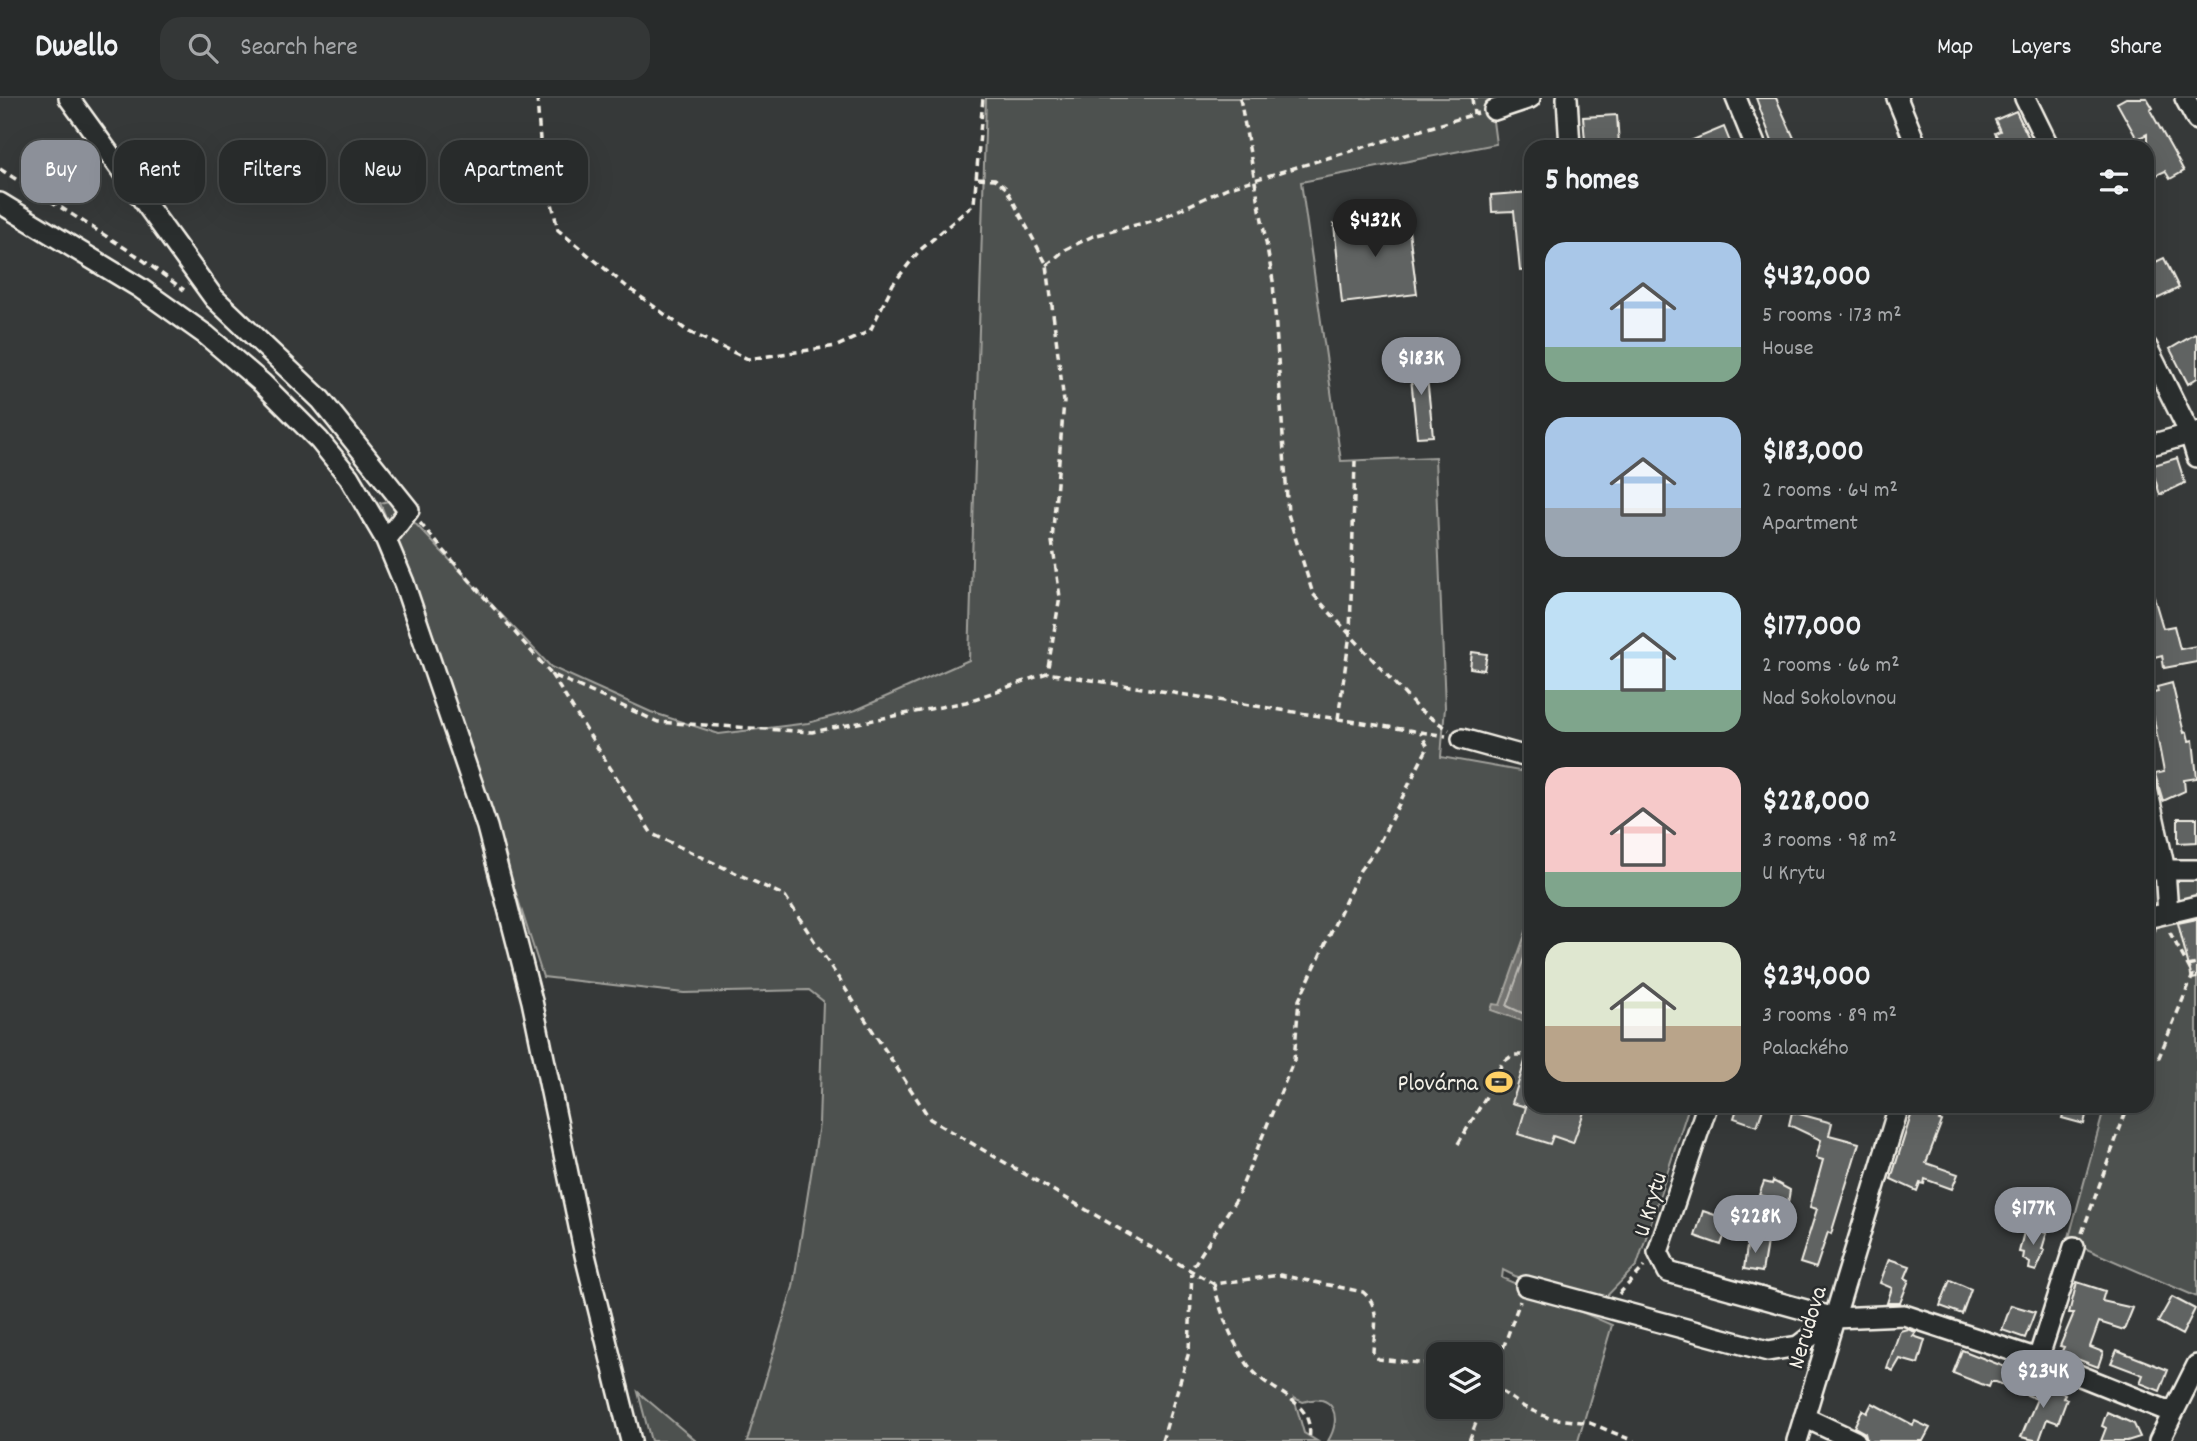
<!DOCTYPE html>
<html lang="en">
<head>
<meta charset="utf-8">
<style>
	body { margin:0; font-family:Dekko,sans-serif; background:#343737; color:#f1f3f6; height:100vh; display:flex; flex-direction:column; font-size:26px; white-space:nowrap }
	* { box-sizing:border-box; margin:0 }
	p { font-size:23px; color:#a5a7a9 }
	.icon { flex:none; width:38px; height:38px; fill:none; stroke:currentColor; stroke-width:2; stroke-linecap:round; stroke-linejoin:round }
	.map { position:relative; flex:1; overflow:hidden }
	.panel { position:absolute; left:1524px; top:42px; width:630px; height:973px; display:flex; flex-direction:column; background:#282b2b; border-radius:21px; box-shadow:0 7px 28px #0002,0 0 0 2px #444747 }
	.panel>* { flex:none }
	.top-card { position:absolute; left:21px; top:42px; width:665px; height:63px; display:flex; gap:14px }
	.controls { position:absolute; left:1426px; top:1244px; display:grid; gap:14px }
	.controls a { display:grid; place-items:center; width:77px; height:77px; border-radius:14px; background:#282b2b; box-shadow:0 7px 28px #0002,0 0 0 2px #444747; font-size:35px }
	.price { position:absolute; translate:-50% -60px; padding:0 16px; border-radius:24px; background:#8c9099; color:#fff; font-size:23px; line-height:46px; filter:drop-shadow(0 2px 4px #0008) }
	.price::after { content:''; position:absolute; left:50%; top:42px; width:21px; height:16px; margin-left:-10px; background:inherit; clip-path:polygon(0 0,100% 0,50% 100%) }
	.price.selected { background:#222; color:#fff }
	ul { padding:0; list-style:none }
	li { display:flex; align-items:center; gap:21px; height:175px; padding:0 21px }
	li span { display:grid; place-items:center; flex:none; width:196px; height:140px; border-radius:21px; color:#555 }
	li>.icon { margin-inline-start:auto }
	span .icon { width:84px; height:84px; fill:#fffc; stroke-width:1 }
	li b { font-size:30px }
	h2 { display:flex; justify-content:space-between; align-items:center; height:84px; padding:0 21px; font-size:30px }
	.tag { padding:0 24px; border-radius:21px; background:#282b2b; box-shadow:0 7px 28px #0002,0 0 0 2px #444747; font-size:24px; line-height:63px }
	.tag.selected { background:#8c9099; color:#fff }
	header { display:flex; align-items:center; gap:42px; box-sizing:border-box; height:98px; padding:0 35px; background:#282b2b; border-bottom:2px solid #444747 }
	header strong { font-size:33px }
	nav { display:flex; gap:38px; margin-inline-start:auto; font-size:24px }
	.search { width:490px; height:63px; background:#343737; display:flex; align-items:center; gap:18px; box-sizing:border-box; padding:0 24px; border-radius:21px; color:#a5a7a9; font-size:26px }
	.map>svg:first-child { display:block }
</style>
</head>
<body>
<header>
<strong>Dwello</strong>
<div class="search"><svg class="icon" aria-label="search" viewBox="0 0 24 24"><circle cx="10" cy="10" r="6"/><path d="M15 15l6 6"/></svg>Search here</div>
<nav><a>Map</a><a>Layers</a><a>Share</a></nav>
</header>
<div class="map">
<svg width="2197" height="1343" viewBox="0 0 2197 1343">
	<rect width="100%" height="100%" fill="#363939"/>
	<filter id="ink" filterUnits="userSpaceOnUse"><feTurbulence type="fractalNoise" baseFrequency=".0143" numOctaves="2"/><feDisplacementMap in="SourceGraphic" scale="14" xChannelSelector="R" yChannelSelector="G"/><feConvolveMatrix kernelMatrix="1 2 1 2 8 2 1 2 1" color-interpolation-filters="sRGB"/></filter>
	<g filter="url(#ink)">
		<!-- green -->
		<path fill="#4e514f" stroke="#a1a19c" stroke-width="2" fill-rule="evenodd" d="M986 0H1490L1496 46 1301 84 1341 363 1435 359 1445 609 1441 659 1531 675V1008H1689L1637 1167 1603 1202 1515 1178 1503 1172 1502 1180 1612 1227 1578 1343H1328C1343 1319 1333 1293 1303 1304L1294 1300 1304 1335 1317 1343H747L793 1189 819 1026 823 903 809 892 684 895 543 879 426 516 380 405 393 402 551 569 651 614 719 636 808 625 856 612 969 562ZM1438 1256H1491V1309H1438Z
			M2147 778 2197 781V799L2147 814Z
			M2197 816V1199L2068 1143 2105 1008H2147V858L2156 828Z
			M638 1294 696 1343H651Z"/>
		<!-- water -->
		<path fill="#757572" stroke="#a8a7a1" stroke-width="2" d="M1531 820V926L1491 912 1493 906 1500 907Z"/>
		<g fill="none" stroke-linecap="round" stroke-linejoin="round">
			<!-- shore -->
			<path stroke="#c1bfb9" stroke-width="2" d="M1531 840 1507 908 1531 919"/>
		</g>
		<!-- building -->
		<path fill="#616362" stroke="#f4f1e8" stroke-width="2" d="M1756 0H1776L1798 49H1774Z
			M2126 0H2147L2153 10 2150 12 2184 73 2170 81 2165 73 2155 78 2147 64V36L2137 41 2117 5Z
			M2016 13 2026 34 2033 49H2002L1995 35 2000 33 1995 22Z
			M1617 17 1619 46 1593 48V42L1585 43 1583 19Z
			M1724 29 1732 49H1676Z
			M1531 94V172L1520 173 1514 113 1492 114 1491 97Z
			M1407 117 1417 196 1342 205 1334 126Z
			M2164 160 2179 190 2157 201 2154 194 2147 197V168Z
			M2197 235V280L2188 286 2170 251Z
			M1425 259 1433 338 1417 339 1409 260Z
			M2177 360 2185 385 2160 397 2151 368Z
			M2151 489 2163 530 2174 528 2180 551 2197 548V564L2164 570 2162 557 2147 561V490Z
			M1472 554 1487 556 1484 572 1470 570Z
			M2172 585 2184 635 2187 634 2189 643 2193 642 2197 680 2184 682 2185 693 2163 703 2155 676 2164 674 2149 596 2158 594 2157 589Z
			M2178 720H2197V744L2178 745Z
			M2197 821V880L2192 881 2178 825Z
			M1528 954 1531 955V1008H1564L1584 1014 1573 1045 1553 1038 1550 1046 1518 1036 1526 1009 1512 1005Z
			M1738 1008H1764L1757 1028 1734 1020Z
			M1914 1008 1942 1014 1939 1022 1942 1023 1926 1065 1958 1076 1952 1091 1925 1081 1924 1086 1920 1085 1917 1093 1891 1081Z
			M2066 1008H2088L2084 1026 2062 1020Z
			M1792 1014 1832 1025 1829 1037 1859 1045 1831 1136 1828 1134 1816 1170 1800 1165 1817 1111 1810 1109 1823 1062 1816 1060 1821 1042 1789 1027Z
			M1773 1083 1790 1092 1788 1105 1759 1097 1764 1084 1772 1086Z
			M1703 1113 1730 1122 1721 1147 1695 1138Z
			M2025 1130 2047 1134 2042 1151 2045 1152 2036 1173 2029 1171 2030 1165 2023 1161 2024 1155 2019 1154Z
			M1748 1141 1767 1144 1762 1174 1744 1171Z
			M1889 1161 1910 1168 1905 1180 1909 1182 1900 1205H1887L1892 1190 1880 1185Z
			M1950 1182 1971 1191 1962 1216 1940 1208Z
			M2077 1184 2105 1193 2102 1203 2133 1210 2124 1232 2099 1224 2090 1249 2103 1254 2098 1269 2061 1255 2064 1249 2060 1248 2074 1215H2069Z
			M2172 1199 2195 1211 2182 1237 2158 1224Z
			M2011 1207 2035 1214 2025 1240 2002 1232Z
			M1907 1231 1916 1234 1913 1238 1925 1242 1918 1266 1900 1261 1893 1273 1887 1270 1900 1233Z
			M1962 1252 2023 1276 2017 1292 1996 1284H1991L1989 1289 1953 1275Z
			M2117 1252 2168 1272 2160 1293 2140 1285 2143 1277 2111 1265Z
			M2051 1285 2055 1292 2065 1296 2063 1300 2067 1301 2058 1325 2047 1321 2039 1343 2021 1339 2037 1301 2020 1294Z
			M1872 1305 1913 1327 1915 1323 1930 1330 1923 1343H1867L1865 1335 1854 1329 1862 1312 1867 1315Z
			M2107 1314 2134 1326 2140 1339 2127 1343H2101L2106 1330 2102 1328Z"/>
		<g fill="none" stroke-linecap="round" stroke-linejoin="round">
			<defs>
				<path id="minor" d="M69 0 214 200 321 302 409 412 386 442
					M1567 0 1570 49
					M1736 0 1756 49
					M1897 0 1917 49
					M2025 0 2049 49
					M2185 0 2197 22
					M1494 12 1530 0
					M0 105 140 190 206 237 262 285 319 342 349 379 386 442 404 485 487 729 532 903 585 1157 631 1343
					M2147 249 2190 336 2197 359
					M2147 348 2197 334
					M1462 641 1531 660
					M2147 690 2165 772 2168 815
					M2147 772H2197
					M2147 820 2197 808
					M1707 1008 1658 1154 1668 1174 1835 1220 1904 1217 2038 1261 2173 1315
					M1526 1188 1768 1253 1798 1248 1835 1220
					M2038 1261 2074 1149
					M1804 1319 1855 1343
					M1797 1343 1899 1008
					M2159 1343 2197 1267"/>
			</defs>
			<!-- minor casing -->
			<use href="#minor" stroke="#f4f1e8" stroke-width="24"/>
			<!-- path -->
			<path stroke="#f4f1e8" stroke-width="3.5" stroke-dasharray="7 5" stroke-linecap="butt" d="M537 0 541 56 558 132 626 188 689 234 748 261 837 248 870 233 893 186 919 153 974 106 983 0
				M1240 0 1273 183 1288 416 1313 496 1418 611 1449 632
				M1472 0 1474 16
				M0 71 136 157 184 192
				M978 80 995 81 1006 90 1047 167 1064 304 1052 443 1060 499 1047 575
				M1047 167 1066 151 1093 138 1159 121 1227 90 1478 15
				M420 425 551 576 658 624 812 634 966 604 1047 575 1446 638
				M551 576 652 736 785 798 930 1021 1214 1186 1280 1177 1363 1194C1382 1210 1374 1232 1373 1254L1378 1261 1438 1267
				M1338 621 1350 536 1355 363
				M2188 868 2197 866
				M2147 965 2159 959 2193 877 2169 833
				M1458 1046 1490 992 1502 965 1513 957H1531
				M2082 1135 2128 1008
				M1214 1186C1220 1213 1232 1244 1248 1267 1269 1297 1316 1299 1309 1343
				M1619 1196 1645 1168
				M1491 1284 1520 1203
				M1491 1286 1524 1309 1549 1320 1590 1325 1634 1343
				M1162 1343 1189 1254 1192 1170 1237 1100 1294 962 1299 902 1360 772 1376 751 1428 649 1420 634
				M1469 1343 1482 1309"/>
			<!-- minor -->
			<use href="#minor" stroke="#2a2d2e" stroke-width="19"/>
		</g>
	</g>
	<!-- icons -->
	<defs>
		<symbol id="stadium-bare" viewBox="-9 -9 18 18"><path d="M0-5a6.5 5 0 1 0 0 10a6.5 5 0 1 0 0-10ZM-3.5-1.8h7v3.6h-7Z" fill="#ffd166" stroke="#2a2d2e" stroke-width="2.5" paint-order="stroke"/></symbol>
	</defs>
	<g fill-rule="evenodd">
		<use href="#stadium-bare" x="1480" y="965" width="38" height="38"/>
	</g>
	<g text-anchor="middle" stroke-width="5" stroke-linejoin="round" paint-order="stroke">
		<!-- poi labels -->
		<g font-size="24" fill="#f4f1e8" stroke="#2a2d2e" text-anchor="end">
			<text x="1478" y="992">Plovárna</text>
		</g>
		<!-- street labels -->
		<g font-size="24" fill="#f4f1e8" stroke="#2a2d2e">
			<text transform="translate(1649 1106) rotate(-73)" y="8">U Krytu</text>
			<text transform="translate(1806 1229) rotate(-73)" y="8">Nerudova</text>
		</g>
	</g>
</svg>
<div class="controls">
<a><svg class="icon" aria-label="layers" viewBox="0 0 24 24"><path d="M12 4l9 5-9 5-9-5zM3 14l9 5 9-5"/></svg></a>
</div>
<b class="price selected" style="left:1375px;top:161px">$432K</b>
<b class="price" style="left:1421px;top:299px">$183K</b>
<b class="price" style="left:2033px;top:1149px">$177K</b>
<b class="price" style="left:1755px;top:1157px">$228K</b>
<b class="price" style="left:2043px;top:1312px">$234K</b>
<div class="top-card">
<a class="tag selected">Buy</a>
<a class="tag">Rent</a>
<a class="tag">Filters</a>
<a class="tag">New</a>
<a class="tag">Apartment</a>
</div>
<section class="panel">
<h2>5 homes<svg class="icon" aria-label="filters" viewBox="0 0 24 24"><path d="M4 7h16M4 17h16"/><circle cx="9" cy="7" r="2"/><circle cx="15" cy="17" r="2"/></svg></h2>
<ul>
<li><span style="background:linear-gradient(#a9c7e8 75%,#7fa58c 0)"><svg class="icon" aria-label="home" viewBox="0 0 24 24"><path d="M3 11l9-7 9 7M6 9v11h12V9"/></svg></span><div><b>$432,000</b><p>5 rooms · 173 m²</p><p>House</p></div></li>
<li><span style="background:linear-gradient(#a9c7e8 65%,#9aa5b1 0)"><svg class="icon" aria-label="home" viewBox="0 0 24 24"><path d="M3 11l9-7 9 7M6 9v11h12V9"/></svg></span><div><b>$183,000</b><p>2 rooms · 64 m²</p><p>Apartment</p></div></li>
<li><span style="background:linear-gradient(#bfe0f5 70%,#7fa58c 0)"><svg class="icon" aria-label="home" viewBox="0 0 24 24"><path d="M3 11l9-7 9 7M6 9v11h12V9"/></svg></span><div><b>$177,000</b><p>2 rooms · 66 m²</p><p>Nad Sokolovnou</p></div></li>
<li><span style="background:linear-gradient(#f6c9c9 75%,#7fa58c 0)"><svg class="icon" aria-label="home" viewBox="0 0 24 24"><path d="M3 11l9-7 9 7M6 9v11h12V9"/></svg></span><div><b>$228,000</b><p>3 rooms · 98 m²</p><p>U Krytu</p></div></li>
<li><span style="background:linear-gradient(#dfe7d0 60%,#b9a48a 0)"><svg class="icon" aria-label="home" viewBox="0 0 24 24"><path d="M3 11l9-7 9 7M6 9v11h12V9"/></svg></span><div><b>$234,000</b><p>3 rooms · 89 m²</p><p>Palackého</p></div></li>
</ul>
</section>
</div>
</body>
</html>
